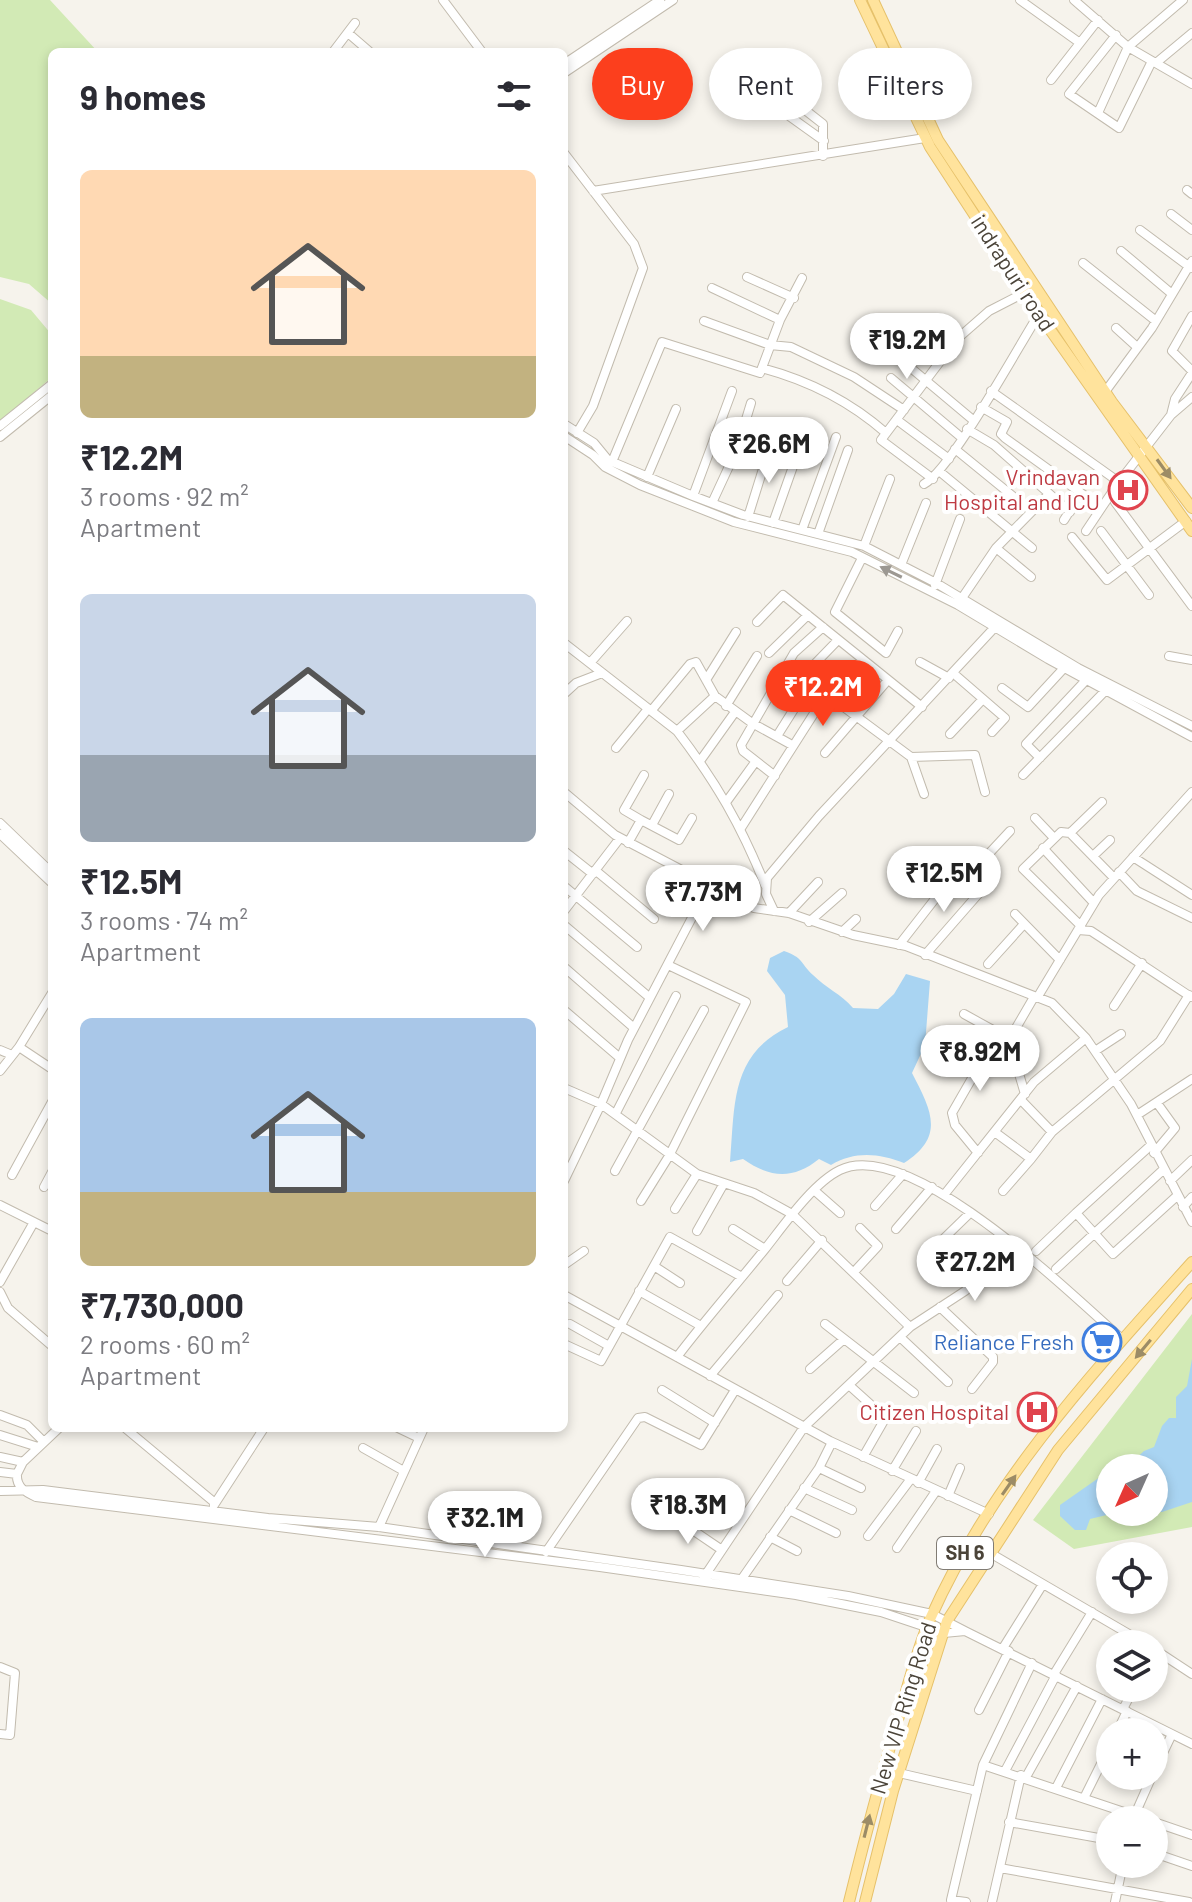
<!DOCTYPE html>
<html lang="en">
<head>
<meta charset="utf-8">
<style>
	body { margin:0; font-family:Barlow,sans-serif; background:#f2f2f3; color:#2b2b33; height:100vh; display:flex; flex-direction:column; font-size:30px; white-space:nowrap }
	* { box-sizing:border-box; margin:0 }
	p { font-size:26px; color:#7c7c81 }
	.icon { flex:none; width:44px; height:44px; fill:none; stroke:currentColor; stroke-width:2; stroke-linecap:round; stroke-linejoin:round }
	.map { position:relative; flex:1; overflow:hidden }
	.details { position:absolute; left:48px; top:48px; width:520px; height:1384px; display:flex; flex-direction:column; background:#fff; border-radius:12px; box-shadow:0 4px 12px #0003 }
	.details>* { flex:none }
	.guide { position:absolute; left:592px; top:48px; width:480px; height:72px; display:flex; gap:16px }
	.needle { width:52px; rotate:225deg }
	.buttons { position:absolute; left:1096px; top:1454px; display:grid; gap:16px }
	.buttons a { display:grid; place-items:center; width:72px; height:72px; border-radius:50%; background:#fff; box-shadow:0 4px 12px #0003; font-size:40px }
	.price { position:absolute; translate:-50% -68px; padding:0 18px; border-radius:28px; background:#fff; color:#222; font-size:26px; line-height:52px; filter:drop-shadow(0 2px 4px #0008) }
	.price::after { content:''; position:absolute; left:50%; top:48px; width:24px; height:18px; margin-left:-12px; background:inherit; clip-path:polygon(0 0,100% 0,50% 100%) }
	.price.on { background:#fc3f1d; color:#fff }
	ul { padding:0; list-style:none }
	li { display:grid; align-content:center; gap:16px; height:424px; padding:0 32px }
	li span { display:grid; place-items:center; height:248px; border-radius:12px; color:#555 }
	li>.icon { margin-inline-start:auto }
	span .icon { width:144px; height:144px; fill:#fffc; stroke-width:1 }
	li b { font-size:34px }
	h2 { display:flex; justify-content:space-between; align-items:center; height:96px; padding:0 32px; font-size:34px }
	.pill { padding:0 28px; border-radius:36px; background:#fff; box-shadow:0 4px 12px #0003; font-size:28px; line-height:72px }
	.pill.on { background:#fc3f1d; color:#fff }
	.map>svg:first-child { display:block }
</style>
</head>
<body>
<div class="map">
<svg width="1192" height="1902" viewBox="0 0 1192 1902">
	<rect width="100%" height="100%" fill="#f6f3ec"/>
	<!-- green -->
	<path fill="#d2eab5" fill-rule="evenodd" d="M0 0H50L98 52H52V304L29 284 0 277Z
		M0 299 31 310 52 335V377L0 422Z
		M1192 1314V1527L1074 1549 1033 1520ZM1110 1468H1154V1512H1110Z"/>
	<!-- water -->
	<path fill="#a9d4f2" d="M784 951C804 958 799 962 813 975 826 988 841 994 853 1008L878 1009 894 994 906 974 930 981 925 1045 912 1073C931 1110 946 1136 904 1163 879 1153 854 1151 831 1165L819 1159C793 1180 770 1178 743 1159L730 1162C735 1105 730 1055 788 1027L785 995 767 971 770 958Z
		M1192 1359V1502L1162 1512 1154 1511V1468H1111V1461L1129 1465 1144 1451 1154 1447 1162 1426 1169 1418H1176V1397L1187 1386Z
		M1110 1470V1512H1119L1090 1519 1086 1530H1075L1060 1516V1505Z"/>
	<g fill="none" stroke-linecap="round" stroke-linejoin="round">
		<defs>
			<path id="minor" d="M443 0 482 52
				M1020 0 1080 43
				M1074 0 1128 47 1192 84
				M348 33 370 52
				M1116 35 1069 94 1119 128 1152 61
				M333 52 355 23
				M1156 63 1192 33
				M564 64 660 0
				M722 68 824 141
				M564 73 673 0
				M1051 80 1098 20
				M786 95 823 124V156
				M1098 113 1128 47 1183 0
				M564 153 634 244 643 268 593 406 577 433
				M1187 190 1192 194
				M593 191 925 138
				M1171 214 1192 230
				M1140 230 1191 268
				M1121 251 1172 294
				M1083 263 1156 321
				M747 277 794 298
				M712 288 780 320
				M1192 316 1172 351 1192 371
				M704 321 770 345 791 347 854 377 904 410
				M1116 328 1137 347
				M923 344 943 359
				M905 363 973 420
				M762 368C807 380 851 402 886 433
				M891 378 962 438
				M991 391 1119 482 1102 507 1081 493
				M1102 396 1152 328 1192 261
				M981 407 1007 422 1001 434 1005 438 1081 493 1064 520
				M1171 415 1192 397
				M897 420 949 459
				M564 424 594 443 608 460 693 496 743 515 864 546 936 583 1078 668 1192 726
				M0 426 52 384
				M967 429 994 445 1070 512
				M564 436 593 455 605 467 640 485 734 522 852 552 958 605 1048 659 1192 737
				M0 437 52 395
				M955 449 1031 511
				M612 462 662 342 760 373 780 320 802 278
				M939 471 1032 548
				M647 477 676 409
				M933 479 881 440 957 339 989 311 1026 292
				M1119 482 1171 415 1175 399 1192 373
				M924 484C951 470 1018 347 1039 314
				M693 496 732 391
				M1115 502 1192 606
				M712 503 737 449 751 403
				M748 517 767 456
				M773 523 796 458
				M802 530 836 437
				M1086 531 1102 507
				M1101 531 1149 595
				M818 534 848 450
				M1072 537 1107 580 1186 521
				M864 546 890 479
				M996 548 1031 577
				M862 558 835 612 886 653 898 631
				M901 565 926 503
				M935 585 960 519
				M960 601 996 548 1049 494
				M757 622 783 595 922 707
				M838 640 804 675 806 679 911 757 975 755 985 792
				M564 643 677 731
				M769 653 808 615
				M1169 656 1192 660
				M920 662 949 678
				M590 663 627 621
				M953 673 1005 718 992 732
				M706 680 736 632
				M1002 688 1028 707 1064 668
				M564 694 576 683 602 673
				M831 696 862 659
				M726 706 757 656
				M651 711 690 664 696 662 715 696
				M950 734 983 699
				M777 736 811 682
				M616 748 648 709
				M825 753 888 680
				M911 757 924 794
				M1040 758 1026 744 1088 678
				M700 761 735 712
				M1023 775 1109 687
				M775 776 743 751 741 745 794 653 823 627
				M564 792 615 835 754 908 789 913 853 935 906 946 1052 1003 1086 1038 1131 1104 1192 1222
				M727 801 756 761
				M1102 802 1070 833 1114 878
				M1035 818 1054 838
				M641 820 624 810 644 775
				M0 823 52 873
				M652 825 669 794
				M741 828 827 693
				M1070 833 1061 832 1023 869 1081 926
				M0 834 52 883
				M628 843 641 820 679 840 692 818
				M1043 848 1094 903
				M564 851 593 874
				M1093 856 1110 840
				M1133 857 1192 895
				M595 870 654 919
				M1119 872 1137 891 1192 918
				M765 885C741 825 716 782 677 731L715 696 752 723 792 745
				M564 886 637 947
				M564 911 620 838
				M774 911 766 894 767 878 819 816 995 627
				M789 913 818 882
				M1015 914 1060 960
				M809 922 842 893
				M564 925 649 997
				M1078 930 1091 931 1191 997
				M842 932 856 919
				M899 945 963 863
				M925 955 994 876 983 860 1010 831
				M988 964 1024 924
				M564 967 634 1028
				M1037 998 1099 895 1192 792
				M1114 1006 1142 963
				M564 1010 620 1058
				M964 1014 1002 1035
				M19 1047 52 993
				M0 1050 12 1055
				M1095 1051 1121 1034
				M0 1071 19 1047 52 1069
				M564 1088 601 1104 628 1040 708 887
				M1025 1094 1009 1040 1034 997
				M616 1113 676 996
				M1137 1115 1192 1079
				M1052 1132 1160 1041 1189 995
				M996 1133 1031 1159 1052 1132 1021 1100
				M1150 1146 1076 1213 1113 1254 1178 1195
				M978 1153 955 1125 952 1113 998 1033
				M1154 1153 1175 1128 1157 1103
				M615 1171 704 1010
				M12 1175 52 1102
				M564 1181 601 1104 697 1174 754 1193 792 1214 910 1327 804 1427 704 1577
				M1170 1181 1192 1160
				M44 1187 52 1172
				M815 1191 840 1213
				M1003 1191 1031 1159
				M944 1195 1034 1082 1086 1038
				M641 1201 669 1156 746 1002 668 965
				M0 1205 52 1231
				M875 1206 903 1174
				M1183 1207 1192 1197
				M675 1209 697 1174
				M733 1229 765 1249
				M896 1229 932 1187
				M697 1231 723 1185
				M934 1248 970 1213
				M1036 1251 1076 1213
				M564 1265 584 1251
				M654 1266 680 1283
				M1056 1269 1164 1169
				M854 1272 878 1246 860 1228
				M787 1281 822 1240
				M0 1282 34 1222
				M639 1291 701 1326
				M0 1292 8 1308 52 1346
				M564 1295 830 1441 989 1514
				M940 1307 993 1357V1362L972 1389
				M570 1324 609 1346
				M825 1324 914 1393
				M910 1327 965 1291 1015 1246
				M900 1337 948 1382
				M564 1344 601 1361 670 1237 742 1277
				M677 1357C705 1320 736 1285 765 1249 784 1225 813 1183 840 1170 910 1136 1071 1294 1122 1339
				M810 1369 844 1339
				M710 1376 778 1295
				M850 1386 870 1404
				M662 1390 715 1423
				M0 1415 27 1425 44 1442
				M125 1428 215 1503
				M398 1428 419 1438
				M0 1435 38 1447
				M363 1448 402 1470
				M0 1457 23 1462
				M863 1457 890 1410
				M819 1468 861 1488
				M892 1471 916 1431
				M0 1472 17 1474
				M918 1483 937 1449
				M804 1488 852 1510
				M0 1491 43 1490 268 1518 379 1527 681 1570 848 1596 932 1614 965 1631 944 1633 881 1612 796 1595 600 1567 36 1497C25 1492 16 1487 17 1474L23 1462 59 1428
				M948 1496 960 1468
				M214 1505 264 1428
				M789 1510 836 1533
				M672 1516 722 1550
				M379 1527 424 1428
				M868 1536 910 1480
				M770 1537 797 1551
				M897 1548 936 1491
				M546 1552 638 1418 645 1417 701 1445 735 1390
				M990 1553 1146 1644
				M741 1580 819 1468 832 1442
				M965 1631 1192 1744
				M1003 1648 1043 1584
				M1154 1649 1192 1674
				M0 1667 15 1673 10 1735 0 1734
				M1054 1674 1092 1612
				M1123 1709 1134 1688
				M979 1710 1009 1651
				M1117 1732 1127 1711
				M983 1765 1148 1820
				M1005 1771 1056 1675
				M1154 1772 1172 1734
				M899 1773 977 1791
				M1026 1777 1077 1686
				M1056 1788 1102 1699
				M1084 1798 1110 1746
				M1133 1819 1152 1776
				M1009 1822 1110 1840
				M1154 1822 1192 1835
				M1154 1853 1192 1866
				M1000 1868 1189 1902
				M966 1902 951 1900 983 1765 1032 1663
				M992 1902 1021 1775
				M1115 1902 1123 1864"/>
			<path id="major" d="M860 0 930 147 1039 314 1192 531
				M873 0 938 140 1112 402 1192 508
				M849 1902C865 1837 882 1773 901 1709 910 1678 918 1646 931 1617 991 1482 1095 1370 1192 1262
				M865 1902 893 1791 947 1621 1058 1450 1192 1289"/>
		</defs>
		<!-- minor casing -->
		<use href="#minor" stroke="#c2bbae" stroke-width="10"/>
		<!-- major casing -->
		<use href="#major" stroke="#e6c16a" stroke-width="12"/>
		<!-- minor -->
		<use href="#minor" stroke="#fff" stroke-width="8"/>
		<!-- major -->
		<use href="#major" stroke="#ffe39c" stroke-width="10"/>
	</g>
	<!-- one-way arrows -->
	<defs><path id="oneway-solid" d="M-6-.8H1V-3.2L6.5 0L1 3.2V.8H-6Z" transform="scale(2)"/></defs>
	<g fill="#9c8c66">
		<use href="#oneway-solid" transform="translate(1164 469) rotate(54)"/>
		<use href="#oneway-solid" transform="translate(1143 1349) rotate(130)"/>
		<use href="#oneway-solid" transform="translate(1009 1485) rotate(-55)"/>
		<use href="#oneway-solid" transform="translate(867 1826) rotate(-76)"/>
	</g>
	<use fill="#9c9892" href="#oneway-solid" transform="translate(891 572) rotate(-154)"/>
	<!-- icons -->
	<defs>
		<symbol id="hospital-ring" viewBox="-11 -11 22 22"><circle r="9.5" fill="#fff" stroke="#e0444e" stroke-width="1.5"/><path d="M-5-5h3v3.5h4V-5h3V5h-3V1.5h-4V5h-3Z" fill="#e0444e"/></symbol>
		<symbol id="supermarket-ring" viewBox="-11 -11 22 22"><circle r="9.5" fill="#fff" stroke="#3f7fe0" stroke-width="1.5"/><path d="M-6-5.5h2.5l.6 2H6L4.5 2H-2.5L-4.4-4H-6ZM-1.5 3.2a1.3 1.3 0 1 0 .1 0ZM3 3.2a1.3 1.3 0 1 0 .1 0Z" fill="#3f7fe0"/></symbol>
	</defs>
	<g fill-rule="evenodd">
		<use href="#hospital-ring" x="1106" y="468" width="44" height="44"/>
		<use href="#supermarket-ring" x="1080" y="1320" width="44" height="44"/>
		<use href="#hospital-ring" x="1015" y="1390" width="44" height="44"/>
	</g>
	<g text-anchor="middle" stroke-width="8" stroke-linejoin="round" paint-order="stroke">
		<!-- shield labels -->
		<rect fill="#fff" stroke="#817c74" stroke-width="2" x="937" y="1537" width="56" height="32" rx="6"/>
		<g font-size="20" font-weight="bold" fill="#4b4439">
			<text x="965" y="1560">SH 6</text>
		</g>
		<!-- street labels -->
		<g font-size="22" fill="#4b4439" stroke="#fff">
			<text transform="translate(1013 273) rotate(57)" y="8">indrapuri road</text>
			<text transform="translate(903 1708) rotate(-73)" y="8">New VIP Ring Road</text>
		</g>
		<!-- health labels -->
		<g font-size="22" fill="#be3a42" stroke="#fff" text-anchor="end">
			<text x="1100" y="485">Vrindavan<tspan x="1100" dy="25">Hospital and ICU</tspan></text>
			<text x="1009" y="1420">Citizen Hospital</text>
		</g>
		<!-- shop labels -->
		<g font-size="22" fill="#366cbe" stroke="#fff" text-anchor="end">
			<text x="1074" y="1350">Reliance Fresh</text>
		</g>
	</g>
</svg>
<div class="buttons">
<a><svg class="needle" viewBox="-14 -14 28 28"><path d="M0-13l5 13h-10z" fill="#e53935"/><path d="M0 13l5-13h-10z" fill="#7c7c81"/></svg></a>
<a><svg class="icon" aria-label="locate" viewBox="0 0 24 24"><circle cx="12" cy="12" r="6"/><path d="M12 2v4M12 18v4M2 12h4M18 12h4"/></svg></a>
<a><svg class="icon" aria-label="layers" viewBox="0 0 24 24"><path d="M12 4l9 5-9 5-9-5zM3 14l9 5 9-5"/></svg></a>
<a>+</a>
<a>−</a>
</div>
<b class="price" style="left:907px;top:381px">₹19.2M</b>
<b class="price" style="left:769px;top:485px">₹26.6M</b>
<b class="price on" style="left:823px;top:728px">₹12.2M</b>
<b class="price" style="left:944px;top:914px">₹12.5M</b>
<b class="price" style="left:703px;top:933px">₹7.73M</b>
<b class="price" style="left:980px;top:1093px">₹8.92M</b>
<b class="price" style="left:975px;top:1303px">₹27.2M</b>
<b class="price" style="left:688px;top:1546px">₹18.3M</b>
<b class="price" style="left:485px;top:1559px">₹32.1M</b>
<div class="guide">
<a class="pill on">Buy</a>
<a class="pill">Rent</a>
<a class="pill">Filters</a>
</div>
<section class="details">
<h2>9 homes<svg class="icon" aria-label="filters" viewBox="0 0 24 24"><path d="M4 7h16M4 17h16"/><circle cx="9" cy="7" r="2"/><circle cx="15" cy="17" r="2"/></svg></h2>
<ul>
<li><span style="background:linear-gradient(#ffd9b3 75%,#c2b280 0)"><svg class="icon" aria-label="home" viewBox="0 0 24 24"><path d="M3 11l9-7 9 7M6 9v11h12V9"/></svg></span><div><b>₹12.2M</b><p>3 rooms · 92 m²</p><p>Apartment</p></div></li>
<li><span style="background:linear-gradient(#c9d6e8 65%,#9aa5b1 0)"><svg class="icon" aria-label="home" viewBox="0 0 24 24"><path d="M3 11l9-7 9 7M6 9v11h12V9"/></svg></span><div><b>₹12.5M</b><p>3 rooms · 74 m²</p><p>Apartment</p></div></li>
<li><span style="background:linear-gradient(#a9c7e8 70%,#c2b280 0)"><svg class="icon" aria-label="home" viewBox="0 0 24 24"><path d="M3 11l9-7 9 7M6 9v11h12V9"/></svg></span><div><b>₹7,730,000</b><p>2 rooms · 60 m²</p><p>Apartment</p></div></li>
</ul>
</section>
</div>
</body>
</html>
